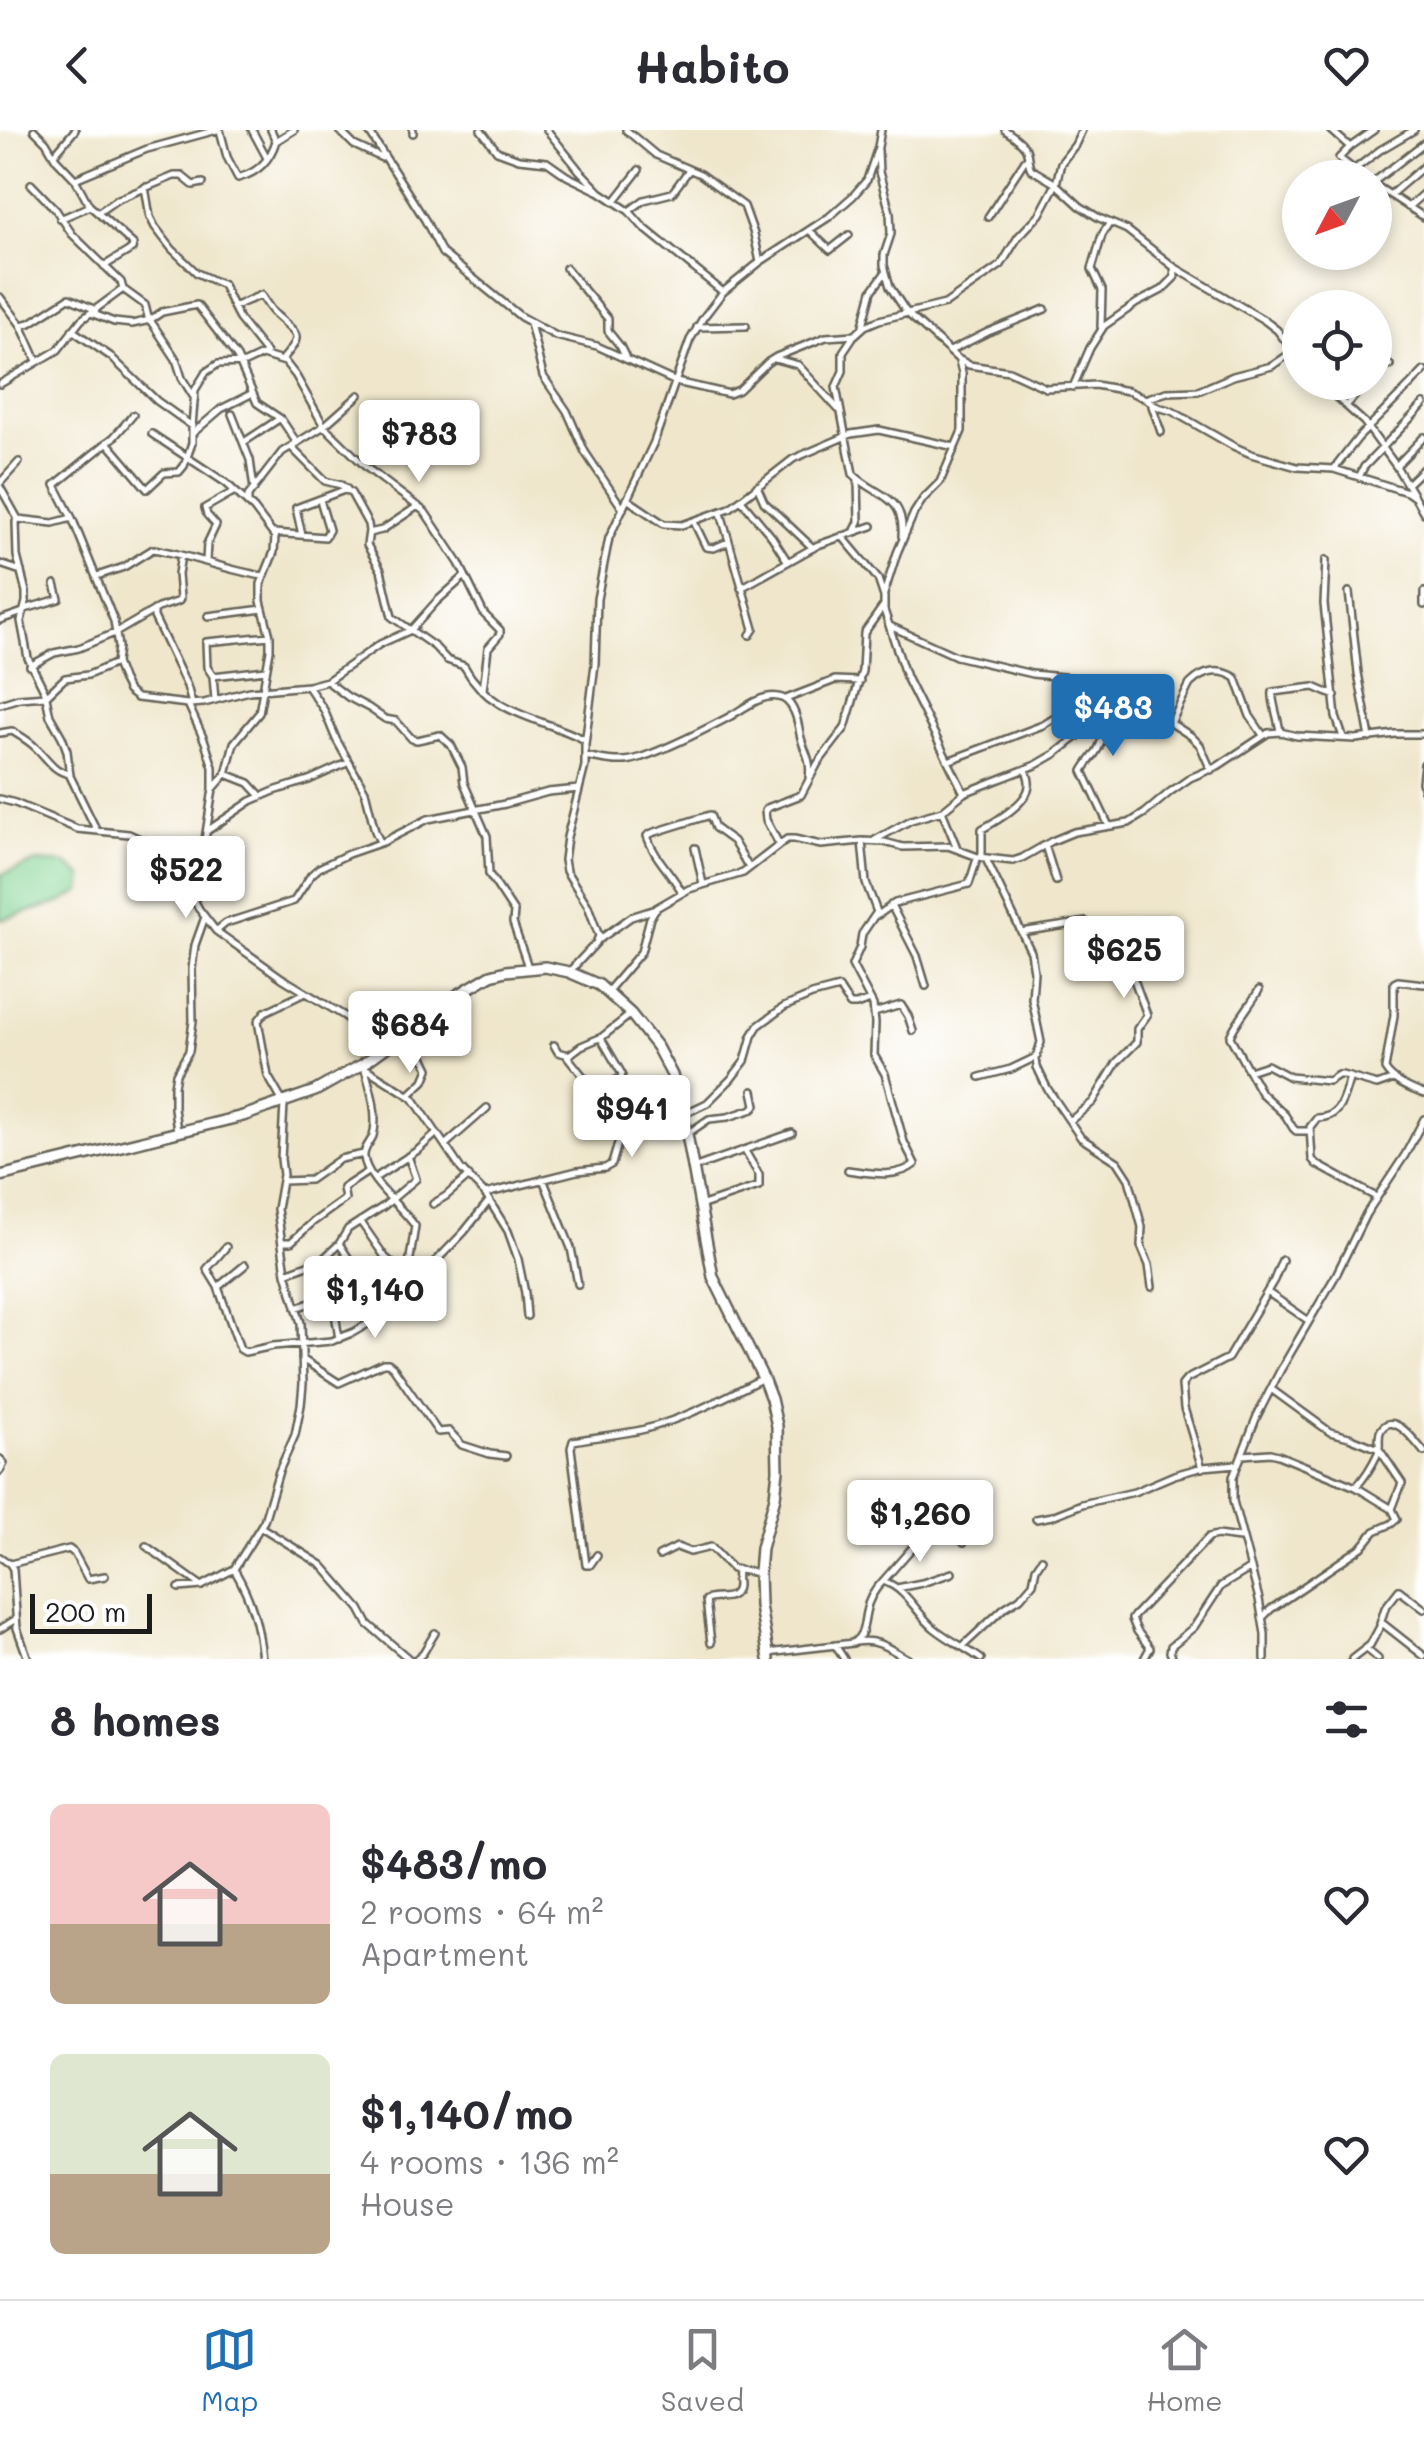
<!DOCTYPE html>
<html lang="en">
<head>
<meta charset="utf-8">
<style>
	body { margin:0; font-family:Mali,sans-serif; background:#f2f2f3; color:#2b2b33; height:100vh; display:flex; flex-direction:column; font-size:38px; white-space:nowrap }
	* { box-sizing:border-box; margin:0 }
	p { font-size:32px; color:#7c7c81 }
	.icon { flex:none; width:55px; height:55px; fill:none; stroke:currentColor; stroke-width:2; stroke-linecap:round; stroke-linejoin:round }
	.map { position:relative; height:1529px; overflow:hidden }
	.side { display:flex; flex-direction:column; background:#fff; flex:1 }
	.side>* { flex:none }
	.needle { width:65px; rotate:229deg }
	.buttons { position:absolute; left:1282px; top:30px; display:grid; gap:20px }
	.buttons a { display:grid; place-items:center; width:110px; height:110px; border-radius:50%; background:#fff; box-shadow:0 5px 15px #0003; font-size:50px }
	.scale { position:absolute; left:30px; bottom:25px; width:122px; box-sizing:border-box; padding-left:10px; border:5px solid #1c1c1c; border-top:0; font-size:28px; line-height:35px; white-space:nowrap; color:#1c1c1c; -webkit-text-stroke:8px #fff; paint-order:stroke }
	.price { position:absolute; translate:-50% -85px; padding:0 22px; border-radius:10px; background:#fff; color:#222; font-size:32px; line-height:65px; filter:drop-shadow(0 2px 5px #0008) }
	.price::after { content:''; position:absolute; left:50%; top:60px; width:30px; height:22px; margin-left:-15px; background:inherit; clip-path:polygon(0 0,100% 0,50% 100%) }
	.price.current { background:#1f6fb2; color:#fff }
	ul { padding:0; list-style:none }
	li { display:flex; align-items:center; gap:30px; height:250px; padding:0 50px }
	li span { display:grid; place-items:center; flex:none; width:280px; height:200px; border-radius:15px; color:#555 }
	li>.icon { margin-inline-start:auto }
	span .icon { width:120px; height:120px; fill:#fffc; stroke-width:1 }
	li b { font-size:42px }
	h2 { display:flex; justify-content:space-between; align-items:center; height:120px; padding:0 50px; font-size:42px }
	header { display:flex; justify-content:space-between; align-items:center; height:130px; padding:0 50px; background:#fff; font-size:45px; font-weight:800 }
	.dock { display:flex; justify-content:space-around; align-items:center; height:140px; border-top:2px solid #e1e1e2; background:#fff; font-size:28px; color:#7c7c81 }
	.dock a { display:grid; justify-items:center; gap:5px }
	.dock .current { color:#1f6fb2 }
	.map>svg:first-child { display:block }
</style>
</head>
<body>
<header><svg class="icon" aria-label="back" viewBox="0 0 24 24"><path d="M15 5l-7 7 7 7"/></svg>Habito<svg class="icon" aria-label="heart" viewBox="0 0 24 24"><path d="M12 20l-8-8c-3-5 5-10 8-4 3-6 11-1 8 4z"/></svg></header>
<div class="map">
<svg width="1424" height="1529" viewBox="0 0 1424 1529">
	<rect width="100%" height="100%" fill="#fff"/>
	<filter id="ink" filterUnits="userSpaceOnUse"><feTurbulence type="fractalNoise" baseFrequency=".01" numOctaves="2"/><feDisplacementMap in="SourceGraphic" scale="20" xChannelSelector="R" yChannelSelector="G"/><feConvolveMatrix kernelMatrix="1 2 1 2 8 2 1 2 1" color-interpolation-filters="sRGB"/></filter>
	<filter id="wash" filterUnits="userSpaceOnUse"><feTurbulence type="fractalNoise" baseFrequency=".0048" numOctaves="4" result="noise"/><feDisplacementMap in="SourceGraphic" scale="40" xChannelSelector="R" yChannelSelector="G"/><feGaussianBlur stdDeviation="2.25" result="paint"/><feColorMatrix in="noise" values="0 0 0 0 0 0 0 0 0 0 0 0 0 0 0 0 0 1.4 0 .05"/><feComposite in="paint" operator="in"/></filter>
	<g filter="url(#wash)">
		<rect width="100%" height="100%" fill="#efe6cb"/>
		<!-- green -->
		<path fill="#85d595" stroke="#507858" stroke-width="2.5" d="M37 732 67 734 83 747 81 761 62 772 0 790V745Z"/>
	</g>
	<g filter="url(#ink)">
		<g fill="none" stroke-linecap="round" stroke-linejoin="round">
			<defs>
				<path id="minor" d="M34 0 46 12 56 29 75 49 89 75
					M220 0 227 27 238 48C258 43 270 30 276 11L271 0
					M252 0 267 28
					M339 0 354 15 382 28
					M368 0 425 90 442 123 521 187 556 206 597 216 676 252 729 264 739 260 768 232 776 227 826 207 855 205 865 196 879 190 945 174 1001 135 1018 107 1040 84 1056 54 1061 33 1075 15 1082 0
					M481 0 497 21 519 29 547 32 567 46 598 61
					M547 0 579 40 600 62 629 81 643 97 723 162
					M626 0 656 25 700 44 744 76 754 104 760 132
					M1005 0C1012 5 1022 11 1026 19 1029 26 1027 32 1031 39L1056 54 1080 76 1099 88 1127 100 1174 137 1264 190 1277 200 1300 230
					M1331 0 1350 17 1374 0
					M413 3V0
					M276 11 294 0
					M1350 17 1339 28 1365 48
					M878 20 879 42 890 82 891 104 884 125V135L890 157 907 183 958 229 969 235 1009 241 1046 258 1095 255 1128 261 1146 269 1158 277 1172 281 1233 316 1251 324 1297 337 1334 339 1407 362 1414 367
					M54 25 75 0
					M1355 39 1380 20 1414 0
					M75 49 147 19 217 0
					M1375 51 1424 13
					M1375 55 1424 87
					M145 57 150 87 155 97 172 119 197 143 223 155 239 189 266 223
					M1390 65 1424 36
					M614 72 639 40
					M1408 77 1424 63
					M629 81 644 70 672 63 689 40
					M99 82 116 70 174 46H182L193 55 203 53
					M988 87 1025 30
					M60 89 90 76 133 114 132 119 104 136
					M809 100 830 120 849 105
					M566 138 608 189V201L620 216 625 226
					M123 159 145 175 148 187 176 229 182 248 193 266
					M0 167 21 195 37 231
					M233 177 261 165C266 172 270 180 276 185 299 206 304 204 282 230
					M91 183 114 192 132 194 150 190 162 182 197 175 237 227 257 273 281 289 297 313
					M530 193 543 246 567 281 585 322 623 379
					M21 195 30 193 69 168 96 180
					M863 195 872 161 885 143
					M697 197 746 196
					M1101 197 1102 160 1092 139 1102 105 1109 94
					M72 200 110 226 157 271 192 296V313L184 336 179 342 164 343 147 359 107 312
					M853 207 843 222V241L836 257 853 344C876 367 905 364 902 406
					M950 221 988 202 1045 179
					M775 229 798 235 838 279
					M1375 243 1382 236 1390 235
					M1319 252 1364 292 1396 336 1424 383
					M0 254 58 220 81 190 123 159 121 152 72 104 56 80 31 54
					M1073 257 1090 218 1104 196 1137 173 1162 160 1175 147 1174 137
					M1148 268 1167 262 1198 261 1233 246 1272 236 1292 222
					M1152 276 1161 302
					M1346 276 1367 252
					M232 284 250 330 254 359
					M133 285 114 307 55 355 72 388 114 491 118 517 116 533 122 549 128 561 137 568 188 574 204 573 249 561 308 556 327 551 380 514 411 500 436 472 465 446
					M192 296 195 260 206 242 218 234 245 233 262 225 285 232 296 246 324 296 367 338 425 382 459 433 484 484 500 500V504L488 518 483 560
					M193 303 221 279 251 264
					M152 304 226 353 254 379 275 407 274 422 261 454V471L270 506V520L259 583 234 613 226 644 213 659
					M244 312 279 289
					M291 317 325 351 341 355 351 363 368 394 369 401 367 415 381 440 392 487 435 517 447 530 464 536C492 587 539 586 585 610
					M1396 336 1424 307
					M1334 339 1358 308 1424 241
					M1359 347 1364 337 1424 274
					M0 353 19 332
					M1407 354 1424 338
					M757 356 764 372 813 418
					M0 357 18 389
					M627 369 664 394 682 395 730 378 793 329 851 304 879 300 955 317
					M742 371 772 407 788 432
					M248 374V366L282 322 324 296 359 265
					M721 383 754 499 750 505
					M72 388 53 393 18 389 16 392 17 426 26 462V472L21 491 28 528 45 562 50 586 62 607 67 621 70 646 97 701
					M694 392 706 417 714 418 728 412
					M855 400 859 392 858 350
					M274 403 325 407 329 400 320 370
					M369 403 382 400 418 376
					M302 405 296 378 347 359
					M842 406 878 449 884 467V480L906 547 964 663
					M1326 430 1324 474 1336 587 1343 607
					M206 431 207 414 216 395 207 385 205 378 233 362
					M0 434 21 441
					M97 446 124 437 153 419C190 425 225 440 263 446
					M741 458 818 415 872 396
					M1349 462 1358 543 1370 608
					M1424 462V475
					M884 464 897 423 914 383 923 369 940 352 962 301V243L959 231
					M25 479 59 469 55 454
					M154 480V487L187 556 192 574
					M208 486 263 479
					M0 490 23 482
					M890 496 956 526 1032 544 1084 549 1101 554 1132 568 1191 606 1200 615 1211 640
					M30 536 54 523 79 518 117 502 158 478 179 471 180 468 178 444 181 425
					M213 546 207 537 206 512 270 506
					M327 551 348 567 369 578 385 589 396 591 412 609 417 610 440 605 451 615 462 637 464 653 487 706 489 744 514 782 513 793 528 837
					M1104 557C1097 575 1103 588 1102 606 1101 621 1089 629 1083 641L1109 696
					M309 558 324 580 336 609 365 661 375 701 380 712
					M786 569 835 550 860 551
					M215 570 213 546 266 540
					M0 574 19 568 46 566 65 548 88 545 116 533
					M1172 591C1175 585 1188 557 1190 554 1204 540 1221 538 1236 548L1250 586 1263 605
					M1280 602C1279 591 1271 569 1273 562L1314 557 1335 566
					M0 603 12 601C20 606 28 610 35 617 47 627 53 642 70 644
					M585 626C597 628 611 632 623 631 645 631 708 598 729 587 743 579 761 564 778 567 794 569 798 592 800 604 804 623 812 628 809 648
					M948 631 1043 595 1075 575
					M1424 634 1422 652 1424 661
					M226 644 249 653 261 666
					M0 669 15 673 77 699 129 704 151 714 175 733 199 779 216 801 282 848 346 887 375 923
					M942 681 957 718
					M207 701 251 671 274 661 309 650 347 633
					M875 710 911 690 942 681 964 663 1036 635 1055 624 1100 589
					M779 714 766 690 765 681 767 678 801 665 818 633 845 598 862 541 864 503 884 475
					M1045 715 1056 751
					M695 718 703 754
					M982 728V699C995 692 1029 672 1029 655 1030 650 1027 644 1026 639
					M986 729 1031 822 1034 842 1032 869 1041 912 1036 929 1037 937 1047 958 1081 1008 1118 1032 1129 1049 1142 1097 1141 1116 1149 1135 1152 1157
					M175 733 204 716 213 659V637L205 612 188 574
					M682 762C671 742 654 728 647 706L652 703 710 685 715 698 733 711 749 738
					M891 775 917 826 926 856
					M878 785 895 773 969 754 977 729
					M216 801 226 793 294 771 311 745 319 738 348 724 383 712 428 689 505 674 548 662 579 659
					M1021 802 1086 792 1099 812 1133 847 1136 855 1147 885 1137 899V912L1117 932 1093 972 1071 990
					M600 809 631 787 656 779
					M569 842 596 813 599 806 588 776 566 741 564 730 567 707 585 636V615L595 534 597 469 609 408 654 312 690 210 703 188 723 162 760 132 829 87 853 66 867 50 878 17 881 0
					M1424 854 1398 851 1394 853V885L1385 939C1393 952 1410 959 1424 964
					M1259 860C1252 873 1232 897 1230 907L1261 963 1285 985 1293 998 1296 1001H1310
					M608 861 641 822 650 788 656 778 689 759 743 743 787 709H794L821 715 862 711 884 712 903 717 948 716 978 727 1013 731 1022 728 1052 711 1074 702 1129 693 1145 683 1170 662 1190 648 1218 636 1268 603 1280 602 1297 606 1356 609 1395 604H1424
					M874 883 901 875 908 886 913 901
					M554 915 558 922 569 925 581 916 602 907
					M567 926 587 951
					M367 939 413 968 461 1039 485 1064 508 1101 518 1129 525 1163 527 1186
					M1249 941 1267 935 1290 947 1329 951 1338 945H1342L1377 955 1394 949
					M980 947 1011 939 1034 928
					M1350 947C1343 967 1342 988 1317 988L1310 997 1312 1029 1316 1034 1376 1067
					M410 964 424 951 429 939 411 901
					M682 985 707 973 731 949 745 931 752 906 758 896 784 877 812 865 839 858 850 875H856L870 870
					M177 1001 174 978V956L176 944 189 921 193 891 192 839 195 815 205 787
					M687 1004 709 989 728 987 753 979 756 975 753 961
					M445 1015 487 978
					M693 1038 792 1003
					M848 1040C870 1043 897 1049 915 1034L904 1012 885 944 874 925 875 893 873 875 852 835 860 817 862 804 877 782 866 753 862 711
					M375 1048 418 1020 436 1004
					M543 1049 571 1118 578 1154
					M282 1051 310 1050 340 1029 364 1024
					M485 1064 577 1041 605 1038 612 1034 619 1010C609 990 599 975 607 954L621 948 622 944 602 910V907L631 884
					M433 1074 446 1066 469 1046
					M700 1076 759 1056V1045L745 1021
					M360 1091 385 1127 404 1144
					M282 1112H291L313 1092 345 1069 343 1058 369 1041
					M226 1117 207 1139 218 1157 240 1219 245 1222 273 1216 332 1211 354 1202 383 1185 409 1135 415 1096C403 1078 366 1050 364 1027 363 1019 370 1013 373 1006 379 984 370 957 364 936
					M286 1143 321 1130
					M417 1151 464 1102 489 1071
					M218 1157 245 1135
					M1267 1162 1309 1191
					M296 1178 324 1168 361 1147 340 1115
					M339 1209 332 1164 321 1131 339 1114 348 1099 384 1076 416 1049 408 1026
					M302 1229 339 1253 383 1233H388L393 1237 438 1302 449 1301 462 1315 490 1324 506 1326
					M1243 1325 1270 1323 1278 1325 1356 1357 1392 1379
					M0 1329 4 1333 0 1341
					M1202 1338 1184 1278 1182 1255 1187 1249 1228 1228 1274 1150 1282 1130
					M1356 1357C1365 1347 1372 1336 1378 1323 1381 1316 1377 1306 1381 1300 1393 1279 1417 1314 1424 1322
					M1036 1389 1052 1386 1082 1374 1134 1362 1174 1345 1203 1337 1237 1334
					M261 1397 322 1435 360 1479 368 1494 409 1529
					M146 1416 202 1456
					M597 1425 590 1435H586L571 1318 573 1311C597 1306 621 1305 645 1299 687 1288 725 1267 763 1248
					M659 1426 677 1417 690 1422 711 1417 732 1439 759 1443
					M0 1427 10 1434 13 1439 17 1498 28 1529
					M10 1434 69 1419 74 1423 88 1449 105 1446
					M883 1451 919 1410 952 1398 964 1412
					M179 1458 202 1456 234 1439
					M897 1458 922 1453 952 1443
					M1262 1488 1271 1479 1362 1417 1375 1401 1391 1394 1397 1389 1392 1379 1402 1353 1379 1319 1349 1307 1330 1302 1271 1259
					M1380 1494 1385 1478 1399 1460 1424 1479
					M0 1499 16 1489
					M856 1512C878 1508 889 1519 908 1529
					M711 1513 706 1470C717 1465 735 1473 737 1456 737 1451 736 1446 737 1441
					M835 1515 844 1529
					M963 1516 1004 1478 1020 1468 1033 1453 1036 1438 1042 1429
					M1366 1519 1378 1529
					M768 1523 853 1513C865 1503 863 1496 866 1482 868 1470 875 1459 883 1451 907 1459 916 1483 934 1498 949 1510 966 1518 981 1529
					M262 1529C259 1495 251 1468 234 1439L264 1391 279 1341 295 1305 301 1275 303 1254 301 1193 286 1143 277 1079 283 1045 281 1029 284 974 268 946 258 891 265 882 305 863
					M416 1529 423 1523 435 1503
					M1144 1529 1150 1518 1137 1501 1132 1489 1134 1486 1209 1407 1217 1405 1240 1408
					M1173 1529 1170 1522 1171 1516 1194 1497 1221 1456 1251 1438
					M1265 1529V1504L1259 1469 1233 1371V1347L1257 1286 1280 1241 1336 1145 1366 1084 1405 1025 1424 989
					M1352 1529 1370 1515 1382 1493 1424 1526"/>
				<path id="secondary" d="M0 1046 243 986 315 961 363 934 459 864 491 845 506 841 545 837 569 842 599 855 631 884 657 917 672 945 687 1004 713 1147 763 1248 771 1269 777 1296 778 1340 775 1367 761 1418 759 1443 760 1476 769 1529"/>
			</defs>
			<!-- minor casing -->
			<use href="#minor" stroke="#666359" stroke-width="10"/>
			<!-- secondary casing -->
			<use href="#secondary" stroke="#666359" stroke-width="14"/>
			<!-- minor -->
			<use href="#minor" stroke="#fff" stroke-width="5"/>
			<!-- secondary -->
			<use href="#secondary" stroke="#fff" stroke-width="9"/>
		</g>
	</g>
</svg>
<div class="buttons">
<a><svg class="needle" viewBox="-14 -14 28 28"><path d="M0-13l5 13h-10z" fill="#e53935"/><path d="M0 13l5-13h-10z" fill="#7c7c81"/></svg></a>
<a><svg class="icon" aria-label="locate" viewBox="0 0 24 24"><circle cx="12" cy="12" r="6"/><path d="M12 2v4M12 18v4M2 12h4M18 12h4"/></svg></a>
</div>
<div class="scale">200 m</div>
<b class="price" style="left:419px;top:355px">$783</b>
<b class="price current" style="left:1113px;top:629px">$483</b>
<b class="price" style="left:186px;top:791px">$522</b>
<b class="price" style="left:1124px;top:871px">$625</b>
<b class="price" style="left:410px;top:946px">$684</b>
<b class="price" style="left:632px;top:1030px">$941</b>
<b class="price" style="left:375px;top:1211px">$1,140</b>
<b class="price" style="left:920px;top:1435px">$1,260</b>
</div>
<section class="side">
<h2>8 homes<svg class="icon" aria-label="filters" viewBox="0 0 24 24"><path d="M4 7h16M4 17h16"/><circle cx="9" cy="7" r="2"/><circle cx="15" cy="17" r="2"/></svg></h2>
<ul>
<li><span style="background:linear-gradient(#f6c9c9 60%,#b9a48a 0)"><svg class="icon" aria-label="home" viewBox="0 0 24 24"><path d="M3 11l9-7 9 7M6 9v11h12V9"/></svg></span><div><b>$483/mo</b><p>2 rooms · 64 m²</p><p>Apartment</p></div><svg class="icon" aria-label="heart" viewBox="0 0 24 24"><path d="M12 20l-8-8c-3-5 5-10 8-4 3-6 11-1 8 4z"/></svg></li>
<li><span style="background:linear-gradient(#dfe7d0 60%,#b9a48a 0)"><svg class="icon" aria-label="home" viewBox="0 0 24 24"><path d="M3 11l9-7 9 7M6 9v11h12V9"/></svg></span><div><b>$1,140/mo</b><p>4 rooms · 136 m²</p><p>House</p></div><svg class="icon" aria-label="heart" viewBox="0 0 24 24"><path d="M12 20l-8-8c-3-5 5-10 8-4 3-6 11-1 8 4z"/></svg></li>
</ul>
</section>
<nav class="dock">
<a class="current"><svg class="icon" aria-label="map" viewBox="0 0 24 24"><path d="M3 6l6-2 6 2 6-2v14l-6 2-6-2-6 2zM9 4v14M15 6v14"/></svg>Map</a>
<a><svg class="icon" aria-label="saved" viewBox="0 0 24 24"><path d="M7 4h10v16l-5-4-5 4z"/></svg>Saved</a>
<a><svg class="icon" aria-label="home" viewBox="0 0 24 24"><path d="M3 11l9-7 9 7M6 9v11h12V9"/></svg>Home</a>
</nav>
</body>
</html>
